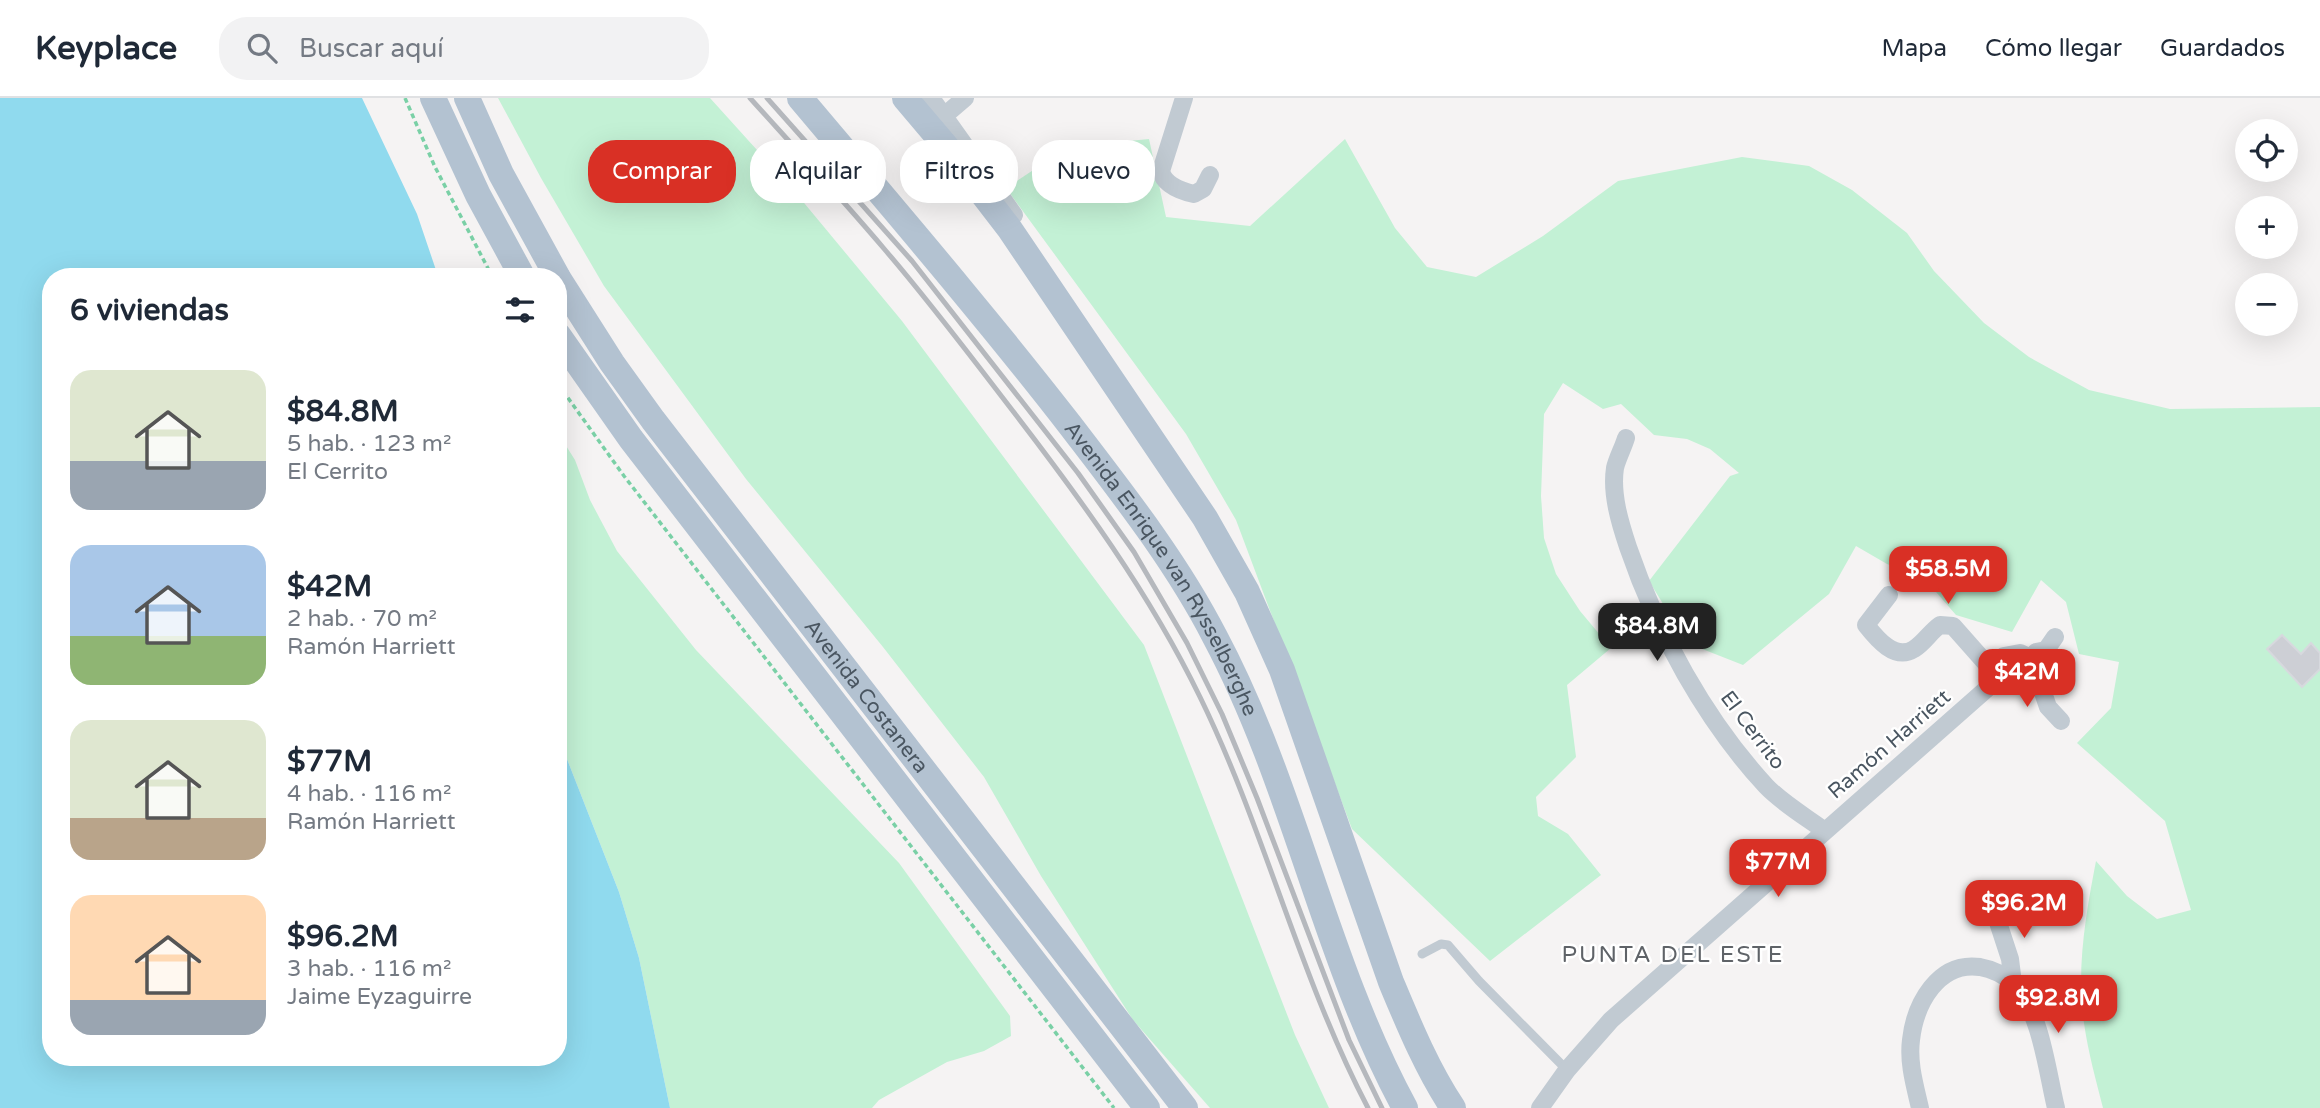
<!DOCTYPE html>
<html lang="es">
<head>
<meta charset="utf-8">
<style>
	body { margin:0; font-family:"Varela Round",sans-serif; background:#f2f2f3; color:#1f2937; height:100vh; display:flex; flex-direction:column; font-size:26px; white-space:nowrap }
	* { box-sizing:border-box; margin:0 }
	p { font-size:23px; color:#747a83 }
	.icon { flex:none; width:38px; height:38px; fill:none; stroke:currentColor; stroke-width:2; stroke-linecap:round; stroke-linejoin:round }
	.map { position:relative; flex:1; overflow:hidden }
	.drawer { position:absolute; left:42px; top:170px; width:525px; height:798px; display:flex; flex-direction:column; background:#fff; border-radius:28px; box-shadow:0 7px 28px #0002 }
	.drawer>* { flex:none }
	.hud { position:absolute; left:588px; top:42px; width:665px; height:63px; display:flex; gap:14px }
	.fabs { position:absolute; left:2235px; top:21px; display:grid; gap:14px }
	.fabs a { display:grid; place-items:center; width:63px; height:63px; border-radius:50%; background:#fff; box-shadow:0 7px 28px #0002; font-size:35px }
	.price { position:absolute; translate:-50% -60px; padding:0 16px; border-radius:14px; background:#d93025; color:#fff; font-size:23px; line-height:46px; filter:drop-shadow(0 2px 4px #0008) }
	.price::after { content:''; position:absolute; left:50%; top:42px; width:21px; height:16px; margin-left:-10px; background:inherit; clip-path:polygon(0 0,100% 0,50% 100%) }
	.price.current { background:#222; color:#fff }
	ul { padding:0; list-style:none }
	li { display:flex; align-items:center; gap:21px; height:175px; padding:0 28px }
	li span { display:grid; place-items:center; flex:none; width:196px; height:140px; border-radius:21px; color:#555 }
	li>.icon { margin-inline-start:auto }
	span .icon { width:84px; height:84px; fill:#fffc; stroke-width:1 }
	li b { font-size:30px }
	h2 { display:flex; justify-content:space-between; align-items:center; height:84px; padding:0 28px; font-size:30px }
	.tag { padding:0 24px; border-radius:28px; background:#fff; box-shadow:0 7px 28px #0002; font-size:24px; line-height:63px }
	.tag.current { background:#d93025; color:#fff }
	header { display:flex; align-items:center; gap:42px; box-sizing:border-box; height:98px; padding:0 35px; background:#fff; border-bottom:2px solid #e0e1e3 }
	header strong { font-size:33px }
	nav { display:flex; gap:38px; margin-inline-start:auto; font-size:24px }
	.search { width:490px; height:63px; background:#f2f2f3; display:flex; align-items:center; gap:18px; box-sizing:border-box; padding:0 24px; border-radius:28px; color:#747a83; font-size:26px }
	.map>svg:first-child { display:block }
</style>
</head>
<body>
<header>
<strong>Keyplace</strong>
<div class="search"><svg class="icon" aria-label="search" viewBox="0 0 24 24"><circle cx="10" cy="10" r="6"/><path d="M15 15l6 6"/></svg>Buscar aquí</div>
<nav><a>Mapa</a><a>Cómo llegar</a><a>Guardados</a></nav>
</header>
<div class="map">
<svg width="2320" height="1010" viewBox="0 0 2320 1010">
	<rect width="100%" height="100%" fill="#f5f3f3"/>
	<!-- green -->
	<path fill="#c3f1d5" d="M498 0H710L795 94 902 223 1144 547 1295 937 1329 1010H1210L1133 922 1041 778 984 679 883 549 746 381 604 188 541 80Z
		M1149 41 1166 119 1250 128 1345 41 1395 130 1427 169 1476 179 1543 138 1618 83 1742 59 1809 68 1852 92 1907 135 1934 173 1984 225 2029 259 2089 292 2170 311 2320 309V1010H2103C2096 982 2088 954 2084 925 2076 872 2086 815 2096 763L2127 798 2157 821 2191 812 2165 723 2077 645 2111 610 2119 564 2079 556 2066 504 2041 482 2012 534 1956 517 1923 479 1887 466 1856 448 1829 496 1743 567 1687 545 1649 483 1730 378 1739 375 1710 351 1687 341 1654 337 1621 306 1603 311 1563 285 1544 316 1541 398 1544 440 1556 476 1580 513 1611 550 1567 587 1576 659 1536 699 1538 718 1568 736 1601 777 1490 863 1352 731 1236 422 1186 336 1006 90 1068 49Z
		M558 335 575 362 590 402 617 453 696 552 899 765 1010 918 1011 938 984 953 947 964 879 1002 872 1010H670L639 860 619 794 558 638Z"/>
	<!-- water -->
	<path fill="#90daee" d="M0 0H362L417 116 438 178H51V959H558V638L619 794 639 860 670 1010H0Z"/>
	<!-- building -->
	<path fill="#cdcfd5" stroke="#d7d9de" stroke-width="2" d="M2282 537 2301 556 2311 545 2320 555V571L2302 589 2267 551Z"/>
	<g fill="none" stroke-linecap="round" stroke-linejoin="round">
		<!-- path -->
		<path stroke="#7ad0a6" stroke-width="3.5" stroke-dasharray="5 3.5" stroke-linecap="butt" d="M405 0 435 69 492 178
			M558 286 624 378 1114 1010"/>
		<!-- lane -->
		<path stroke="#c1cad2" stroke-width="9" d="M1422 856 1441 846 1448 847 1479 883 1567 972"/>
		<!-- street -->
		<path stroke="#c1cad2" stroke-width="18" d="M931 0 1014 117
			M1184 0 1161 73C1164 87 1181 93 1194 96L1203 91 1210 77
			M944 18 965 0
			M1626 340C1623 350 1617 361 1615 370 1611 396 1620 425 1628 449 1657 534 1705 622 1766 688 1782 705 1806 719 1825 733
			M1889 497 1866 527C1877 541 1895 563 1914 551 1924 545 1930 534 1940 527L1953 528 1999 580
			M2037 573 2036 554 2046 552 2055 539
			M1999 580 2004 558 2020 555 2031 560 2048 609 2061 623
			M1992 806 2010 861 2013 885
			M1540 1010 1567 972 1611 922 1999 580
			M1920 1010C1915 988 1908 965 1911 942 1915 906 1938 863 1980 869 1991 871 2004 877 2013 885 2041 913 2047 973 2056 1010"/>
		<!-- primary -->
		<g stroke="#b3c2d1" stroke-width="26">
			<path d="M433 0 478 97 522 178"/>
			<path d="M467 0 501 76 557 178"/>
			<path id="s1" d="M800 0C891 108 983 215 1070 327 1122 395 1176 463 1215 539 1295 689 1324 861 1405 1010"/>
			<path d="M905 0 949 52 1009 130 1205 420 1247 494 1282 572 1391 884C1409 927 1427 971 1453 1010"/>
			<path id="s2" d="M558 180 612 265 653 322 1185 1010"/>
			<path d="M558 237 631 341 1147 1010"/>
		</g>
		<!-- rail -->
		<path stroke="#b5b8bd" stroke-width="5" d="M750 0C796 51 842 101 886 153 929 203 969 256 1009 308 1080 400 1149 494 1200 599 1265 732 1299 878 1368 1010
			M767 0 912 163 1078 375 1134 454 1187 545 1222 616 1257 700 1349 942 1382 1010"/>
	</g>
	<g text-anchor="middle" stroke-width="5" stroke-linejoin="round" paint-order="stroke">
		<!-- street labels -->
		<g font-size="21" fill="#4a5661" stroke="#fff">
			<text dy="7" stroke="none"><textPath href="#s1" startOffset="595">Avenida Enrique van Rysselberghe</textPath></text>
			<text dy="7" stroke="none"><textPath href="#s2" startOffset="520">Avenida Costanera</textPath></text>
			<text transform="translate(1753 632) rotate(53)" y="7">El Cerrito</text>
			<text transform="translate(1889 646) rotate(-41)" y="7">Ramón Harriett</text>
		</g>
		<!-- neighbourhood labels -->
		<g font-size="23" letter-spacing="2" fill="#5f6368" stroke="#fff">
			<text x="1673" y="864">PUNTA DEL ESTE</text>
		</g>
	</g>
</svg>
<div class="fabs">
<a><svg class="icon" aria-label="locate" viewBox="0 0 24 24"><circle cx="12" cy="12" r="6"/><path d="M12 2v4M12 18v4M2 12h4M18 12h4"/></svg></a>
<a>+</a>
<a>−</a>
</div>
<b class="price" style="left:1948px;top:508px">$58.5M</b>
<b class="price current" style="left:1657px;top:565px">$84.8M</b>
<b class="price" style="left:2027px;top:611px">$42M</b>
<b class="price" style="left:1778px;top:801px">$77M</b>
<b class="price" style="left:2024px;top:842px">$96.2M</b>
<b class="price" style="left:2058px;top:937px">$92.8M</b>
<div class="hud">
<a class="tag current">Comprar</a>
<a class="tag">Alquilar</a>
<a class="tag">Filtros</a>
<a class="tag">Nuevo</a>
</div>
<section class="drawer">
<h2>6 viviendas<svg class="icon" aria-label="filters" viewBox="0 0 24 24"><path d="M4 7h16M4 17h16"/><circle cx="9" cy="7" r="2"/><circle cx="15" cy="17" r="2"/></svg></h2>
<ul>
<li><span style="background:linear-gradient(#dfe7d0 65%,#9aa5b1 0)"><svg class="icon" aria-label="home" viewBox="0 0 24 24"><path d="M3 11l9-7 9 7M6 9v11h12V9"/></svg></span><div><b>$84.8M</b><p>5 hab. · 123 m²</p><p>El Cerrito</p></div></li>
<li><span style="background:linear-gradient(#a9c7e8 65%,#8fb573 0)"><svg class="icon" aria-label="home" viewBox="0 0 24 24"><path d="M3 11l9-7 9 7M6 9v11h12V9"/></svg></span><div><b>$42M</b><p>2 hab. · 70 m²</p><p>Ramón Harriett</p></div></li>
<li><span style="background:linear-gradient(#dfe7d0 70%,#b9a48a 0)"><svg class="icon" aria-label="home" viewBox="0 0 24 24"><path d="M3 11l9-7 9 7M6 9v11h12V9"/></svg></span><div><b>$77M</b><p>4 hab. · 116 m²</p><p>Ramón Harriett</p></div></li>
<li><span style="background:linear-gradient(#ffd9b3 75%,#9aa5b1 0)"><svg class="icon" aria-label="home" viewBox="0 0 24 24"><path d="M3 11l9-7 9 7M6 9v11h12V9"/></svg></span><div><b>$96.2M</b><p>3 hab. · 116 m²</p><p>Jaime Eyzaguirre</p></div></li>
</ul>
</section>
</div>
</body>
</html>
